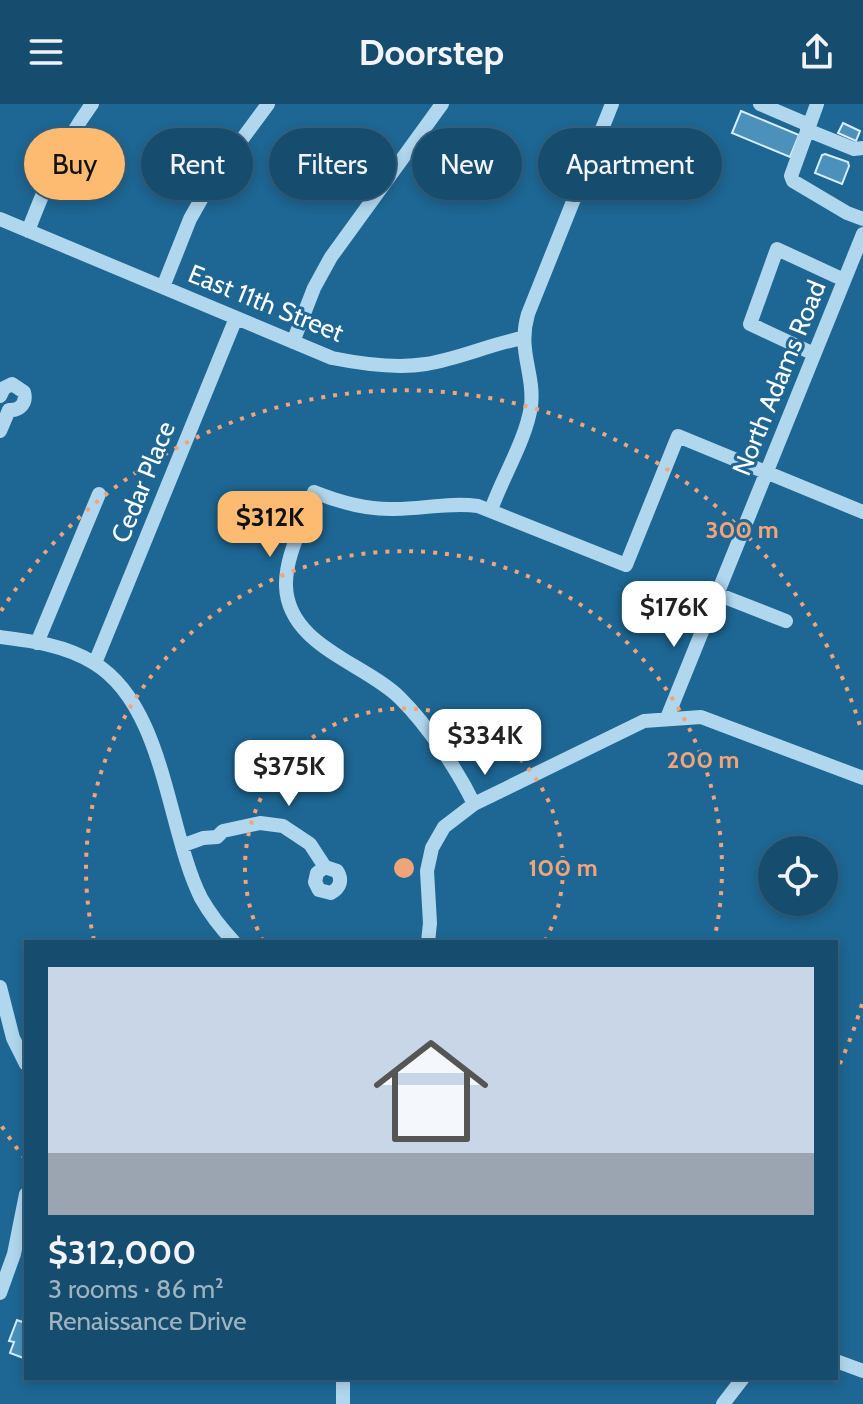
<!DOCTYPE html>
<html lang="en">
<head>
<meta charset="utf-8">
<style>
	body { margin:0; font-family:Cabin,sans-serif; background:#235676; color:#f1f3f6; height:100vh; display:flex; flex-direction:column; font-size:30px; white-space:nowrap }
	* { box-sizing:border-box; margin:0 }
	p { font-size:26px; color:#9eb4c2 }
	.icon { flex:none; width:44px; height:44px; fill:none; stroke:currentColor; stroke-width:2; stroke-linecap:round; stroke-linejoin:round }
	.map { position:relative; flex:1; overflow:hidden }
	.details { position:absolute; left:24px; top:836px; width:814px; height:440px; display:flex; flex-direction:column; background:#164c6e; border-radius:0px; box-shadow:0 4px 12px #0003,0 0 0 2px #356381 }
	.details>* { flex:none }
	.top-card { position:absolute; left:24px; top:24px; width:816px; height:72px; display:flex; gap:16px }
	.tools { position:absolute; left:758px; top:732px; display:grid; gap:16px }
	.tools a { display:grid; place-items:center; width:80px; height:80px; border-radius:50%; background:#164c6e; box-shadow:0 4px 12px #0003,0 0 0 2px #356381; font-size:40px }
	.price { position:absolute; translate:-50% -68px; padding:0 18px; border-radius:16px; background:#fff; color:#222; font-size:26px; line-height:52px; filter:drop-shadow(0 2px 4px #0008) }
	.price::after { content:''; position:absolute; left:50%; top:48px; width:24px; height:18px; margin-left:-12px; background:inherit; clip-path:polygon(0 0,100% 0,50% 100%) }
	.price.active { background:#fcbb70; color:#111 }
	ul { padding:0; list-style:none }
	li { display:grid; align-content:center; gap:16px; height:424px; padding:0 24px }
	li+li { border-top:2px solid #356381 }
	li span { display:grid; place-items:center; height:248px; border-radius:0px; color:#555 }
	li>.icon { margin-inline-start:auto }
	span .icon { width:144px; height:144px; fill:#fffc; stroke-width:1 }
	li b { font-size:34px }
	.tag { padding:0 28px; border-radius:36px; background:#164c6e; box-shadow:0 4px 12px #0003,0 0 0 2px #356381; font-size:28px; line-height:72px }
	.tag.active { background:#fcbb70; color:#111 }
	header { display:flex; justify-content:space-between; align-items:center; height:104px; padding:0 24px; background:#164c6e; font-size:36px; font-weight:800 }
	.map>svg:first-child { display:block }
</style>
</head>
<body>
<header><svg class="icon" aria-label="menu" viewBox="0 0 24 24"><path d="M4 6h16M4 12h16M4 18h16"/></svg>Doorstep<svg class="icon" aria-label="share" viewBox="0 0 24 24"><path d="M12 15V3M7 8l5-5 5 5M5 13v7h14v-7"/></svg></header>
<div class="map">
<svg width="863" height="1300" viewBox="0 0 863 1300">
	<rect width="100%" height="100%" fill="#1e6693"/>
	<!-- building -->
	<path fill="#4b91bb" stroke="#d6edfa" stroke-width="2" d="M741 7 799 31 790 53 732 29Z
		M843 19 860 27 856 37 838 29Z
		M825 50 848 58 849 62 842 80 815 69 822 51Z
		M24 1213H26V1255L10 1249 14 1238 9 1237 17 1216 22 1218Z"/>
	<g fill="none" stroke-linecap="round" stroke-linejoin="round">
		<!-- minor -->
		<path stroke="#b0d7ee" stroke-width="14" d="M760 0 809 21
			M817 0 791 72 793 77 847 109 863 115
			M807 26 854 45 863 44
			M0 115 332 254C362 260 396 265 426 260 459 255 490 240 523 234
			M28 127C47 78 61 43 92 0
			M163 183 190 115 212 76 268 0
			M293 238 314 184 331 153 442 0
			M814 250 750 220 777 145 844 176
			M0 292 4 284 12 280 24 288C27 299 20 307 9 306
			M0 327 9 306
			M491 406C502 374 526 336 531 302 535 269 517 248 528 210L612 0
			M717 490 786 517
			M0 533C32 537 65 541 94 559 165 602 167 726 201 794 210 810 221 824 234 838
			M37 539 99 390
			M95 559 236 214
			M667 614 863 130
			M474 700C457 665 428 622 400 594 365 559 288 542 286 482 285 451 305 417 314 388 339 398 367 406 395 405 423 405 450 398 478 402L626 461 678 332 863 408
			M184 741 203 734 217 733 223 727 260 719 283 722 310 740 325 763 337 767C343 776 340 784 331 789L319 786 315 778 317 769 325 763
			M428 838 430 819 427 767 432 744 444 723 474 700 644 617 701 613 863 674
			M0 883 13 934 26 960
			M0 1189 14 1150 26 1090
			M836 1257 863 1267
			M343 1274V1300
			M723 1300 743 1274"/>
	</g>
	<!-- distance rings -->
	<g fill="none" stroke="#f2a479" stroke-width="4" stroke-dasharray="4 8">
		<path d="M263 837A159 159 0 1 1 545 837"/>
		<path d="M94 836A318 318 0 1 1 714 836"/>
		<path d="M862 900A478 478 0 0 1 837 966M25 1055A478 478 0 0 1 1 1021M1 507A478 478 0 0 1 862 628"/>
	</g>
	<g text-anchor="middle" stroke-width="6" stroke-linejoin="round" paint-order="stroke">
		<!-- street labels -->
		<g font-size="26" fill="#fff" stroke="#1e6693">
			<text transform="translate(266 199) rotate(22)" y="9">East 11th Street</text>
			<text transform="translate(779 274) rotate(-68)" y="9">North Adams Road</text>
			<text transform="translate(143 378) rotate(-68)" y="9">Cedar Place</text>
		</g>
	</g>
	<circle cx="404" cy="764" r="12" fill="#f2a479" stroke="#1e6693" stroke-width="4"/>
	<g font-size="24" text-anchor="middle" font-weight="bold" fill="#f2a479" stroke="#1e6693" stroke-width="6" stroke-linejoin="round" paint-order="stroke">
		<text x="742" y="434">300 m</text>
		<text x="703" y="664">200 m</text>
		<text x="563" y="772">100 m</text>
	</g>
</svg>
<div class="tools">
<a><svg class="icon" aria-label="locate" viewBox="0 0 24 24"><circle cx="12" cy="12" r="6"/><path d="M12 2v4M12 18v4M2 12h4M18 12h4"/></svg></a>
</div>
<b class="price active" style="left:270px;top:455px">$312K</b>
<b class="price" style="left:674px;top:545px">$176K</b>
<b class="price" style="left:485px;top:673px">$334K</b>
<b class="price" style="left:289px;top:704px">$375K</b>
<div class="top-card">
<a class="tag active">Buy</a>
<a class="tag">Rent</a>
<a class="tag">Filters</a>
<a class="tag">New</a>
<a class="tag">Apartment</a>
</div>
<section class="details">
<ul>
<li><span style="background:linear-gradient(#c9d6e8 75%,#9aa5b1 0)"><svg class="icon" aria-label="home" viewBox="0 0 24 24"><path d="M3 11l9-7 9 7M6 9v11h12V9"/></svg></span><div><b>$312,000</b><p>3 rooms · 86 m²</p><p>Renaissance Drive</p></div></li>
</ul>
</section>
</div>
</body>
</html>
